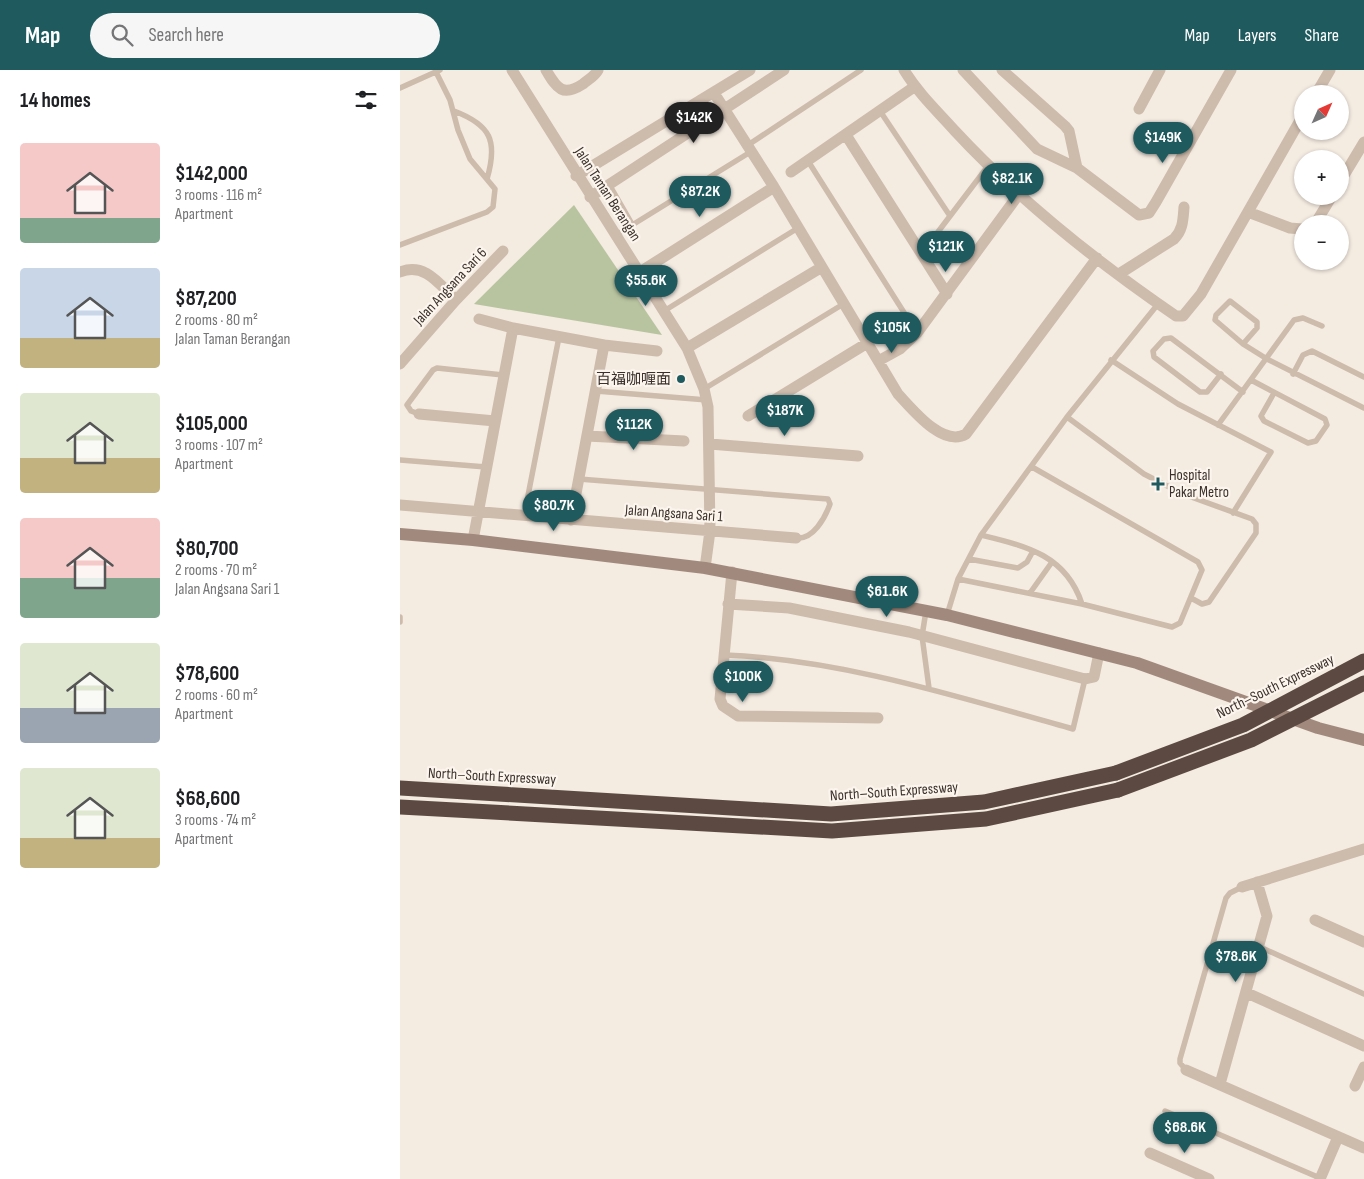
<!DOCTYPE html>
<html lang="en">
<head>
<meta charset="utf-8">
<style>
	body { margin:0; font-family:"Sofia Sans Condensed","Noto Sans SC",sans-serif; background:#f6f6f6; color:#202124; height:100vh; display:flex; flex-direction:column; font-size:19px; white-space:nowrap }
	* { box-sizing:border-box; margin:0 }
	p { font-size:16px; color:#757577 }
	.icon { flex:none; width:28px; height:28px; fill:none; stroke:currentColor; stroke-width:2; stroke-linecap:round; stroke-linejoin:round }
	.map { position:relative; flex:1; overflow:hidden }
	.side { display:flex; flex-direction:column; background:#fff; width:400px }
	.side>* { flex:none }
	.needle { width:32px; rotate:45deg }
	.controls { position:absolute; left:894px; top:15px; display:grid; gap:10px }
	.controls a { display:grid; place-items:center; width:55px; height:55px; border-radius:50%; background:#fff; box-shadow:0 1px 4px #0004; font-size:25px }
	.price { position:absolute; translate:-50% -42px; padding:0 11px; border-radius:18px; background:#1f5a5e; color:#fff; font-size:16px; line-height:32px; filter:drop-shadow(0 1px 2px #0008) }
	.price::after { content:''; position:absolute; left:50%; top:30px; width:15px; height:11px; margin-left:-8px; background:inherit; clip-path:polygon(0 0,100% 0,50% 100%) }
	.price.current { background:#222; color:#fff }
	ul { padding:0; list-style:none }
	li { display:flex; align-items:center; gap:15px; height:125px; padding:0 20px }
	li span { display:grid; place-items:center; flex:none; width:140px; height:100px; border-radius:5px; color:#555 }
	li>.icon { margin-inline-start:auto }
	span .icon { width:60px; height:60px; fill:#fffc; stroke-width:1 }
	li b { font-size:21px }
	h2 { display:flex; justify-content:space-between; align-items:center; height:60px; padding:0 20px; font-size:21px }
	header { display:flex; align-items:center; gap:30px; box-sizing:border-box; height:70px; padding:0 25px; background:#1f5a5e; color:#fff }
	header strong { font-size:24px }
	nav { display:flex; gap:28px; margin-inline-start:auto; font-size:18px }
	.search { width:350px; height:45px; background:#f6f6f6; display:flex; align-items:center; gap:12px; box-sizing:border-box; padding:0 18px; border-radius:28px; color:#757577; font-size:19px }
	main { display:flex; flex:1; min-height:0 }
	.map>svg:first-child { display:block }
</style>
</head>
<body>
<header>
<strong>Map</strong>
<div class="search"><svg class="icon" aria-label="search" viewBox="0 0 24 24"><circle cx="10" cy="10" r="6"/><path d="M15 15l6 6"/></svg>Search here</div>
<nav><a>Map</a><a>Layers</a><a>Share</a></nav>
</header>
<main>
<section class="side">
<h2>14 homes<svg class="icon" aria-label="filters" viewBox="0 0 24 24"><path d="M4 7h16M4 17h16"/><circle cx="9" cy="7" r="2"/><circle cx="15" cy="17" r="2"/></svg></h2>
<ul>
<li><span style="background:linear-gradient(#f6c9c9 75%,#7fa58c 0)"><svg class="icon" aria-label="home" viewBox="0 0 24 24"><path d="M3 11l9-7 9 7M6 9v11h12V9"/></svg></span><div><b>$142,000</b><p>3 rooms · 116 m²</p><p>Apartment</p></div></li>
<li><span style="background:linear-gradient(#c9d6e8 70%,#c2b280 0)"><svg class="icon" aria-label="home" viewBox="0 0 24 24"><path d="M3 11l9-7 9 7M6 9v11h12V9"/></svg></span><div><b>$87,200</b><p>2 rooms · 80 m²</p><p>Jalan Taman Berangan</p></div></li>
<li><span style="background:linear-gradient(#dfe7d0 65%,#c2b280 0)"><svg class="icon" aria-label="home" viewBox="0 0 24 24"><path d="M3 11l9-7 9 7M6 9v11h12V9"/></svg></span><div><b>$105,000</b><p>3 rooms · 107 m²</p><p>Apartment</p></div></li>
<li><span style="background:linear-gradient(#f6c9c9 60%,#7fa58c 0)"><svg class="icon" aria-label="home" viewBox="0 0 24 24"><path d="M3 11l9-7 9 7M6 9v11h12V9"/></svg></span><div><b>$80,700</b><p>2 rooms · 70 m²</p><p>Jalan Angsana Sari 1</p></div></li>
<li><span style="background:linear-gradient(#dfe7d0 65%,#9aa5b1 0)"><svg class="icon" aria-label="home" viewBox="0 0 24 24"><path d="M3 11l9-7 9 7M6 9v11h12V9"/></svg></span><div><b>$78,600</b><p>2 rooms · 60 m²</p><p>Apartment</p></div></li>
<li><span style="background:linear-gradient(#dfe7d0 70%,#c2b280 0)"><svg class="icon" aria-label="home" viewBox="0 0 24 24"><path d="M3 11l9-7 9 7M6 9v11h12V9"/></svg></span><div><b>$68,600</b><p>3 rooms · 74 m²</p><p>Apartment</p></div></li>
</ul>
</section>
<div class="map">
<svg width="964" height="1109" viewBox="0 0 964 1109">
	<rect width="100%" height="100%" fill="#f4ebe1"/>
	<!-- green -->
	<path fill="#b8c4a0" d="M174 135 262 265 74 234Z"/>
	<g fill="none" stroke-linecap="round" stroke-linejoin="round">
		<!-- service -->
		<path stroke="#cdbbac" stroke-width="5.5" d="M0 18 40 0
			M54 41C91 55 98 71 87 109
			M480 41 550 146
			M348 75 461 0
			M408 91 517 263
			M209 114 232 154
			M216 165 352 81
			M0 175 87 142 93 137 95 119 70 89 58 60 50 30 36 2
			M522 183 588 96
			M264 241 398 158
			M843 274 857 258V252L830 231 816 245 815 250 843 274 867 289 964 338
			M711 290 778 334 871 382 833 443
			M821 304 807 322H800L754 287 753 281 764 269 771 268 843 322
			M893 304 903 285 912 281 964 307
			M851 310 925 349 927 355 916 371 908 373 864 351 861 346 874 323
			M304 319 445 233
			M196 321 307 330
			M19 344 11 341 7 335 33 300 37 298 103 305
			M667 347 758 234
			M818 355 894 250 903 248 922 256
			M0 390 86 397
			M179 409 428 429 430 434C425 448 413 470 396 468
			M124 446 159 267
			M581 465C626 476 666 485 682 534
			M569 489 618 498 627 492 633 481
			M558 509 682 534 772 557 780 553 802 500 798 492 632 397
			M630 523 652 492
			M526 541 522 566 529 618
			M547 545 558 509 581 465 667 347 744 404 783 424 852 449 856 454V463L809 532 802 534 791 528
			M0 547V552
			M325 585C444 590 558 627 673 659L685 609
			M860 877 964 924
			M786 1000 780 993V989L826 828 830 823 842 817
			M765 1041 920 1108"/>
		<!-- minor -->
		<path stroke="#cdbbac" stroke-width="11" d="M112 0 287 278 304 319 308 337 310 461 305 498
			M146 0C157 19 163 27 183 14 189 9 195 6 198 0
			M504 0C518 23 537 41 555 61 620 131 697 192 776 246H783L801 224 902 47
			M563 0 637 79 677 98 739 145 749 143 756 132 831 0
			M602 0 665 56 669 61 677 98
			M314 23 374 117 498 324C512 339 543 378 566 364L697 188
			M916 24 930 0
			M739 39 760 0
			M446 65 547 224
			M391 102 514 17
			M176 106 350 0
			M940 112 964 72
			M190 127 384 0
			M848 142 890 158 902 159
			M915 154 932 126
			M0 202C25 192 39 214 56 230
			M240 202 374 117
			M719 204 774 169C783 160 783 150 784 137
			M113 258 204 275 257 281
			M287 278 422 197
			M480 290 500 279 517 263 619 124
			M0 294 56 230 103 181
			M19 344 95 351
			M348 346 469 272
			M187 366 284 371
			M310 374 458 386
			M0 435 396 468
			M171 450 204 275
			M73 470 113 258 79 249
			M332 502 320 629 323 636 338 646 478 648
			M328 534 389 538 509 562 685 609 694 607 699 583
			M842 817 964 779
			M915 850 964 872
			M847 923 964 976
			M786 1000 964 1078
			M820 1014 867 846 857 812
			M955 1016 964 997
			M750 1083 809 1109
			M920 1109 938 1067"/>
		<!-- secondary -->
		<path stroke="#a18a7d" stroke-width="12" d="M0 464 73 470 305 498 547 545 737 593 918 658 964 670"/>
		<!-- motorway -->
		<path stroke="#5c4a42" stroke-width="15" d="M0 718 431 744 584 732 716 703
			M0 737 432 761 586 749 718 720"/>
		<!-- motorway-bridge -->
		<path stroke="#5c4a42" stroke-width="15" d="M716 703 843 655 964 591
			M718 720 851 670 964 613"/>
	</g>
	<!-- markers -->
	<g fill="#1f5a5e" stroke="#fbf5ee" stroke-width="2">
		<circle cx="281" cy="309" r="5"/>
		<path d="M755.5 406.5h5v5h5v5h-5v5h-5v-5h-5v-5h5z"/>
	</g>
	<g text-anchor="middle" stroke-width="4.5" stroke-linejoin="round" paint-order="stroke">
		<!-- street labels -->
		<g font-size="15" fill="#3b302b" stroke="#fbf5ee">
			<text transform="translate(208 124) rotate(57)" y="5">Jalan Taman Berangan</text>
			<text transform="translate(50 216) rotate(-47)" y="5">Jalan Angsana Sari 6</text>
			<text transform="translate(274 443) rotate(4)" y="5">Jalan Angsana Sari 1</text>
			<text transform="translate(875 616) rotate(-26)" y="5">North–South Expressway</text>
			<text transform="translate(92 706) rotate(3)" y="5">North–South Expressway</text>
			<text transform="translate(494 721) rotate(-4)" y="5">North–South Expressway</text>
		</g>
		<!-- poi labels -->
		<g font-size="15" fill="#3b302b" stroke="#fbf5ee" text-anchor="end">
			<text x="271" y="314">百福咖喱面</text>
			<text x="769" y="410" text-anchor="start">Hospital<tspan x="769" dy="17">Pakar Metro</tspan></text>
		</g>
	</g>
</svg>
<div class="controls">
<a><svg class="needle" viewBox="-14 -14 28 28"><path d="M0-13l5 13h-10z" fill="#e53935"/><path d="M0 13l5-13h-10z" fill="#757577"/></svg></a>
<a>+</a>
<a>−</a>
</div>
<b class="price current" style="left:294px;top:74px">$142K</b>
<b class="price" style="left:763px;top:94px">$149K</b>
<b class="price" style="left:612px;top:135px">$82.1K</b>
<b class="price" style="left:300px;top:148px">$87.2K</b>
<b class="price" style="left:546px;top:203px">$121K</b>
<b class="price" style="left:246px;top:237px">$55.6K</b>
<b class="price" style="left:492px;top:284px">$105K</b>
<b class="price" style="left:385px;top:367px">$187K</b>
<b class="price" style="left:234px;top:381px">$112K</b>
<b class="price" style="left:154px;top:462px">$80.7K</b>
<b class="price" style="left:487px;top:548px">$61.6K</b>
<b class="price" style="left:343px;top:633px">$100K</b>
<b class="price" style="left:836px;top:913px">$78.6K</b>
<b class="price" style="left:785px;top:1084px">$68.6K</b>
</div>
</main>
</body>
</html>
